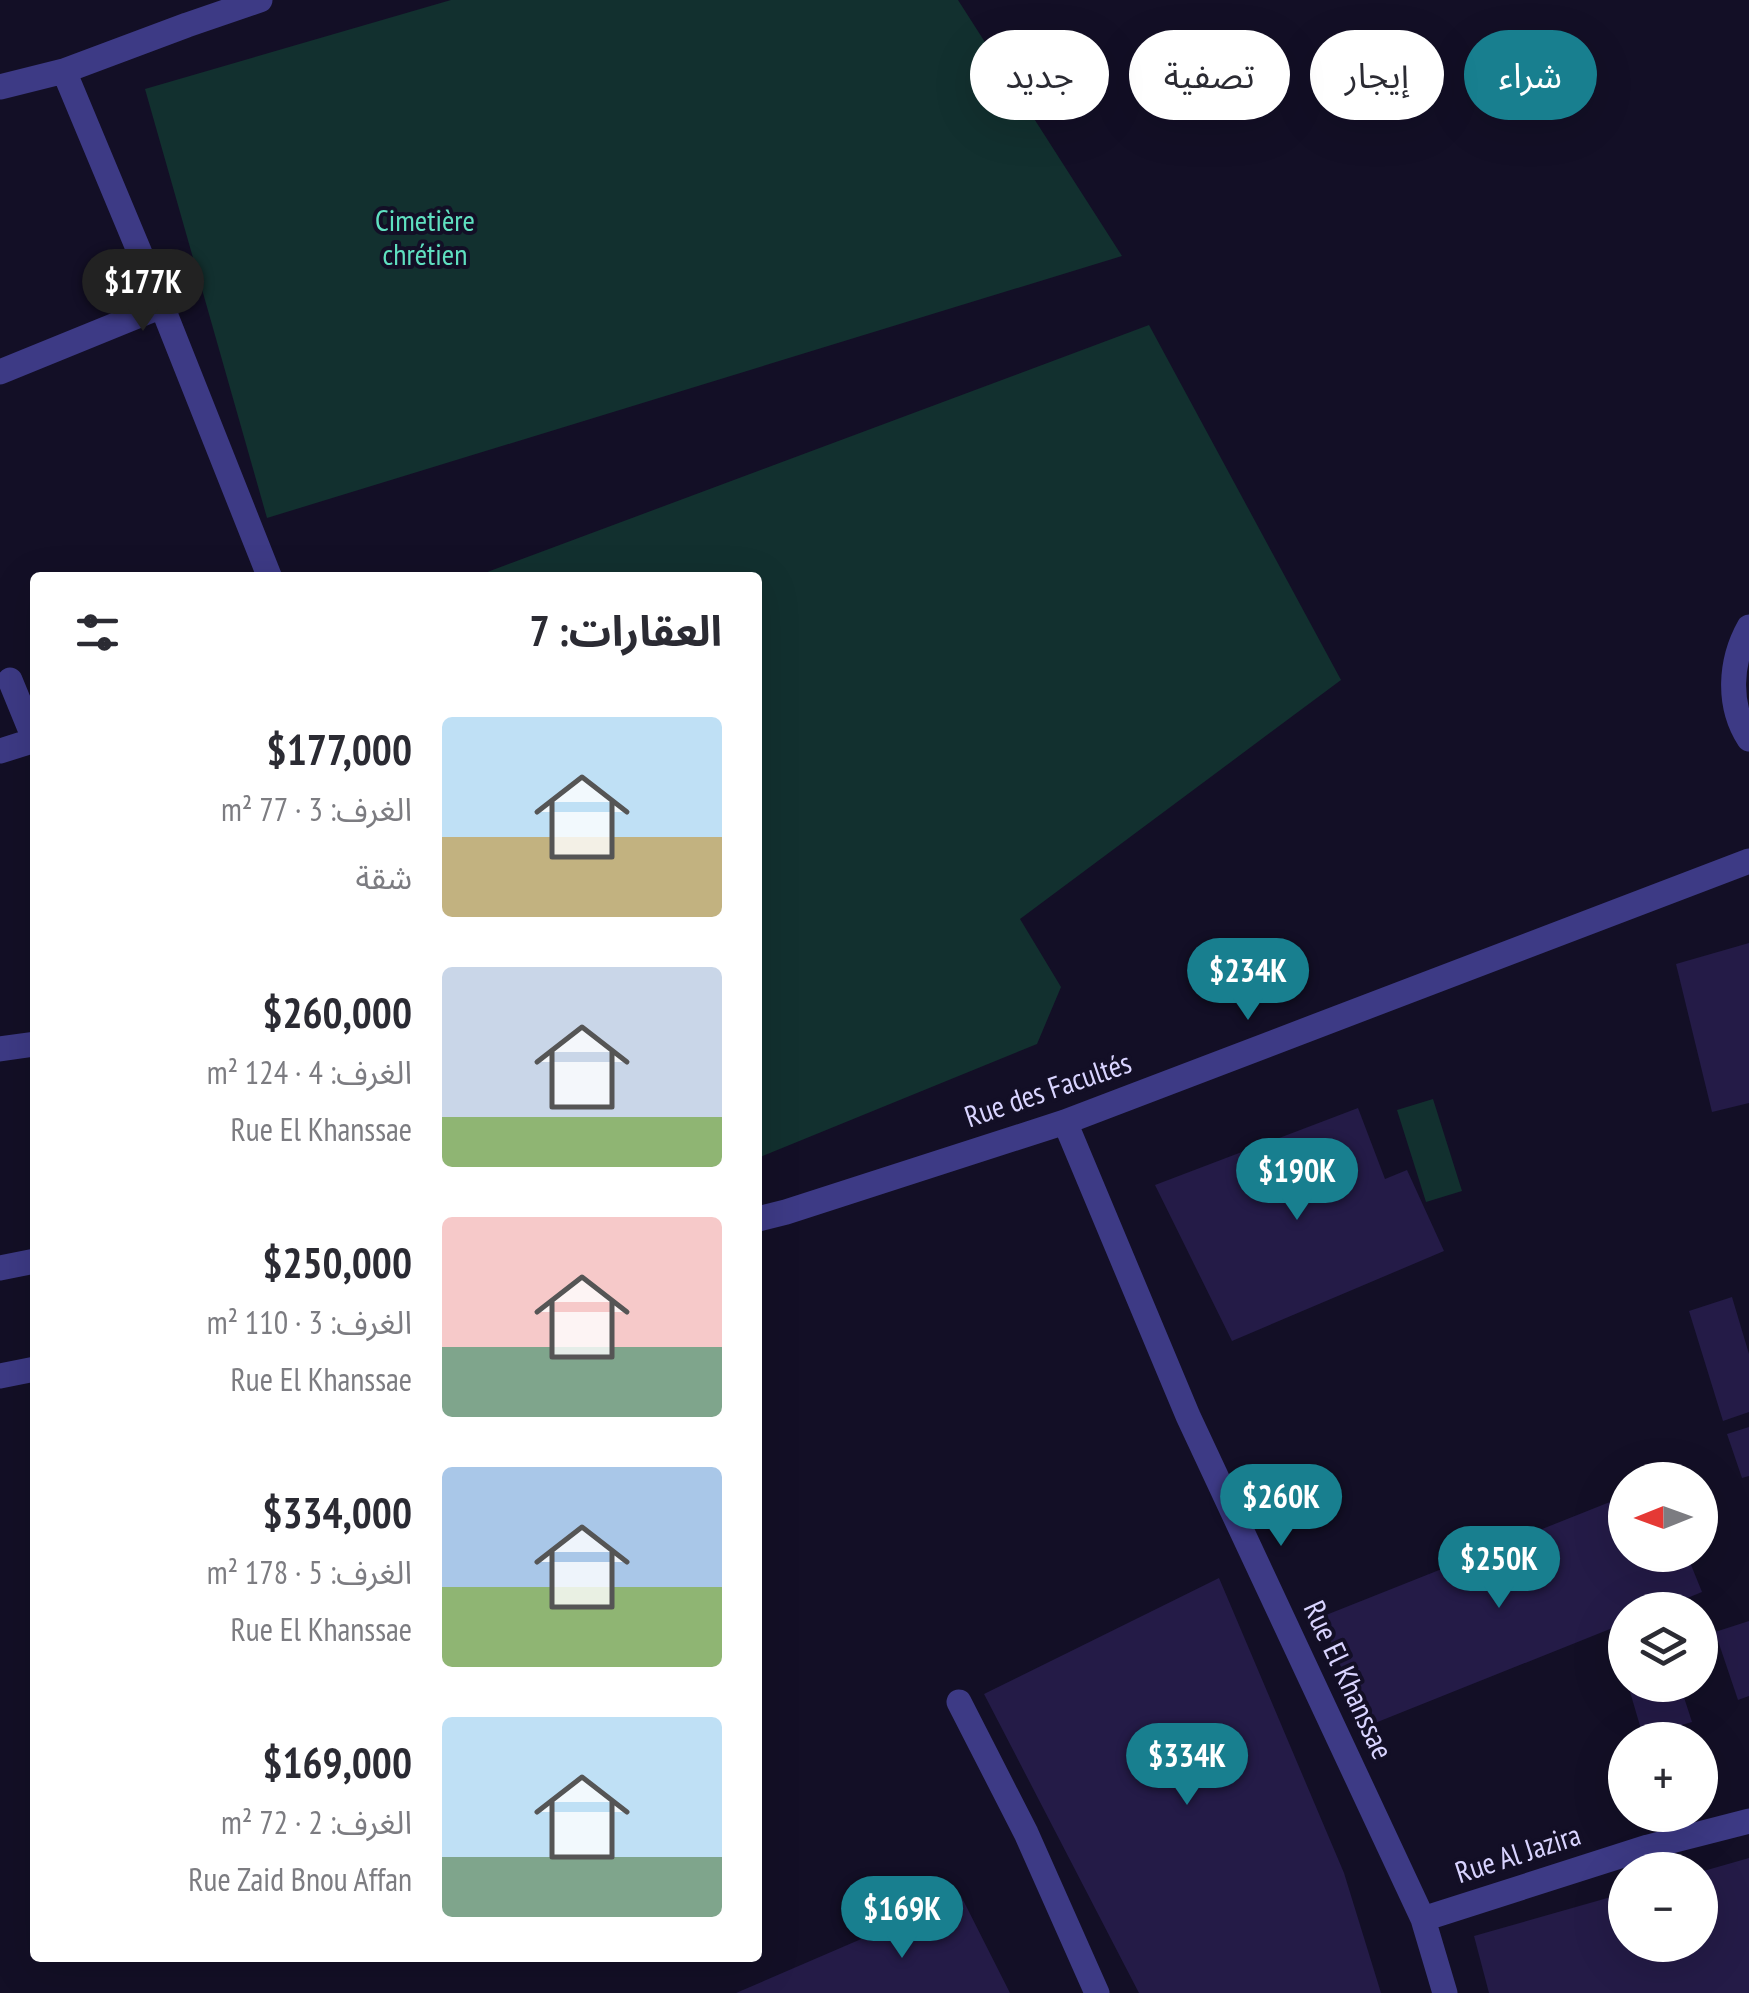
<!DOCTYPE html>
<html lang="ar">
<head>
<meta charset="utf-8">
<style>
	body { margin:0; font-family:"PT Sans Narrow","Noto Sans Arabic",sans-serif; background:#f2f2f3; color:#2b2b33; direction:rtl; height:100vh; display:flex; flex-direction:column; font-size:38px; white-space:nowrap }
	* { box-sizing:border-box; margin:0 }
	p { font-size:32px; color:#7c7c81 }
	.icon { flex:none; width:55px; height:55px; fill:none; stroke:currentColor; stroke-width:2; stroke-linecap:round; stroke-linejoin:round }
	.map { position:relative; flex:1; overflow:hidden; direction:ltr }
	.details { position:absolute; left:30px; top:572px; width:732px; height:1390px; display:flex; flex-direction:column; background:#fff; border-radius:10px; box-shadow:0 10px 40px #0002; direction:rtl }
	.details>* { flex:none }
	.banner { position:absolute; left:792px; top:30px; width:805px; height:90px; direction:rtl; display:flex; gap:20px }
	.needle { width:65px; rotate:269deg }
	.fabs { position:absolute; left:1608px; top:1462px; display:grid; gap:20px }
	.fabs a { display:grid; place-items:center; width:110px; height:110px; border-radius:50%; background:#fff; box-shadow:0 10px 40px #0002; font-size:50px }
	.price { position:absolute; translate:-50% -85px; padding:0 22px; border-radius:35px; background:#187f8f; color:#fff; font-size:32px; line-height:65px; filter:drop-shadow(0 2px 5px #0008) }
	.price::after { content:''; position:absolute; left:50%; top:60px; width:30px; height:22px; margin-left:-15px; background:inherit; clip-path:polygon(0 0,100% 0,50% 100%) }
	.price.current { background:#222; color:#fff }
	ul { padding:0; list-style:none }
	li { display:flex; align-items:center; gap:30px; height:250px; padding:0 40px }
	li span { display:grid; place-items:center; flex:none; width:280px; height:200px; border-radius:10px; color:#555 }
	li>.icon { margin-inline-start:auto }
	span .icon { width:120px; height:120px; fill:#fffc; stroke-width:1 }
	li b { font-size:42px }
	h2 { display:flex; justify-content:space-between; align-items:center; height:120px; padding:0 40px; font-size:42px }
	.pill { padding:0 35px; border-radius:45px; background:#fff; box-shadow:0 10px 40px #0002; font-size:35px; line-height:90px }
	.pill.current { background:#187f8f; color:#fff }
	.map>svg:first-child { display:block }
</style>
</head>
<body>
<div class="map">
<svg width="1749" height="1993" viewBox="0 0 1749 1993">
	<rect width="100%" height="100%" fill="#130f26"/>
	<!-- green -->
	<path fill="#12302f" d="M451 0H958L1122 256 267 518 145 89Z
		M1149 325 1341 680 1020 919 1061 987 1037 1044 758 1158V578L474 577Z
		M1433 1099 1462 1191 1426 1202 1397 1110Z"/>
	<!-- building -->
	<path fill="#241b47" d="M1749 943V1103L1712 1112 1676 964Z
		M1358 1108 1385 1179 1407 1170 1444 1251 1232 1341 1155 1185Z
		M1732 1297 1749 1354V1412L1723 1421 1689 1311Z
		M1749 1427V1476L1742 1478 1727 1434Z
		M1625 1496V1555H1687L1702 1592 1658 1610H1625V1623L1365 1727 1321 1617Z
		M1219 1578 1344 1873 1381 1993H1139L984 1694Z
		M1749 1621V1696L1738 1700 1715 1632Z
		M1628 1685H1680L1692 1722 1643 1736Z
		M1749 1858V1993H1489L1474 1936 1625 1893V1945H1700V1872Z
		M961 1896 1010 1993H736Z"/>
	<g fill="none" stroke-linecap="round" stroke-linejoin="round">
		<!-- minor -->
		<path stroke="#3d3a85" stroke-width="25" d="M64 71 162 306 270 578
			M0 87 64 71 187 25 260 0
			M0 372 162 306
			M10 680 35 741
			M0 751 35 740
			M0 1049 35 1044
			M1065 1122 1188 1416 1423 1919 1445 1993
			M758 1219 786 1212 1065 1122 1749 861
			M0 1268 35 1261
			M0 1376 35 1369
			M959 1702 1026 1833 1097 1993
			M1423 1919 1648 1847 1749 1821"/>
		<!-- tertiary -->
		<path stroke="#3d3a85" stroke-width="25" d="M1749 627C1730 661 1727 705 1749 739"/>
	</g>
	<g text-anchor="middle" stroke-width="8" stroke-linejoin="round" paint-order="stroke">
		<!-- park labels -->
		<g font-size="30" fill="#5fe0c0" stroke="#130f26">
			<text x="425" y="231">Cimetière<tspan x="425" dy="34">chrétien</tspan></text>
		</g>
		<!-- street labels -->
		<g font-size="30" fill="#d9d4ff" stroke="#130f26">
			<text transform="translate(1048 1090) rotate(-19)" y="10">Rue des Facultés</text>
			<text transform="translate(1348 1680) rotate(65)" y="10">Rue El Khanssae</text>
			<text transform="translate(1518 1854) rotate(-18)" y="10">Rue Al Jazira</text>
		</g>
	</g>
</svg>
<div class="fabs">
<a><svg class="needle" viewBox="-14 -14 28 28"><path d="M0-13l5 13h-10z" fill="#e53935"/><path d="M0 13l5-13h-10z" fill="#7c7c81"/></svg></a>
<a><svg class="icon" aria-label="layers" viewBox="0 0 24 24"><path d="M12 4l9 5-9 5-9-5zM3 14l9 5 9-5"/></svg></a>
<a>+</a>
<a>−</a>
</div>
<b class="price current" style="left:143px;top:334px">$177K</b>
<b class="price" style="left:1248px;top:1023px">$234K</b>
<b class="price" style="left:1297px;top:1223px">$190K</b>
<b class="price" style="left:1281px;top:1549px">$260K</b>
<b class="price" style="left:1499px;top:1611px">$250K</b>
<b class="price" style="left:1187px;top:1808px">$334K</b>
<b class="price" style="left:902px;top:1961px">$169K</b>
<div class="banner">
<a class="pill current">شراء</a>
<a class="pill">إيجار</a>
<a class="pill">تصفية</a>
<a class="pill">جديد</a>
</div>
<section class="details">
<h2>العقارات: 7<svg class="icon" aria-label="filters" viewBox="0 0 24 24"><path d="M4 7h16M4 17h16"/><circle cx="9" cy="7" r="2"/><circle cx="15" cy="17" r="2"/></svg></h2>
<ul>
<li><span style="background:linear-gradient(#bfe0f5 60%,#c2b280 0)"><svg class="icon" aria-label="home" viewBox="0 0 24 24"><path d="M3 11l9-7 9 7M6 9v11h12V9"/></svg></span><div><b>$177,000</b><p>الغرف: 3 · 77 m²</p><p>شقة</p></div></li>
<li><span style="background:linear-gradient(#c9d6e8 75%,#8fb573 0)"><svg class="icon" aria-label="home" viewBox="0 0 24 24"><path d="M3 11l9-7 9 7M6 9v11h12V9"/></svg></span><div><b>$260,000</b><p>الغرف: 4 · 124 m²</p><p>Rue El Khanssae</p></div></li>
<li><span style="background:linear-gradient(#f6c9c9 65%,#7fa58c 0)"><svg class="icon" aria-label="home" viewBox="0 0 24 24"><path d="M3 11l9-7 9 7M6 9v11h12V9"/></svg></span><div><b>$250,000</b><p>الغرف: 3 · 110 m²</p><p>Rue El Khanssae</p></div></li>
<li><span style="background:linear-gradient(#a9c7e8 60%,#8fb573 0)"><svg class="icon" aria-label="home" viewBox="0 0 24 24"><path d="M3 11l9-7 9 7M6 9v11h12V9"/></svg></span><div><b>$334,000</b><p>الغرف: 5 · 178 m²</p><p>Rue El Khanssae</p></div></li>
<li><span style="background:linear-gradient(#bfe0f5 70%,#7fa58c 0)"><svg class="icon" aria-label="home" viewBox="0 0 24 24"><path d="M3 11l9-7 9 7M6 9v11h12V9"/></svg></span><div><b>$169,000</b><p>الغرف: 2 · 72 m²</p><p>Rue Zaid Bnou Affan</p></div></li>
</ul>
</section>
</div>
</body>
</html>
